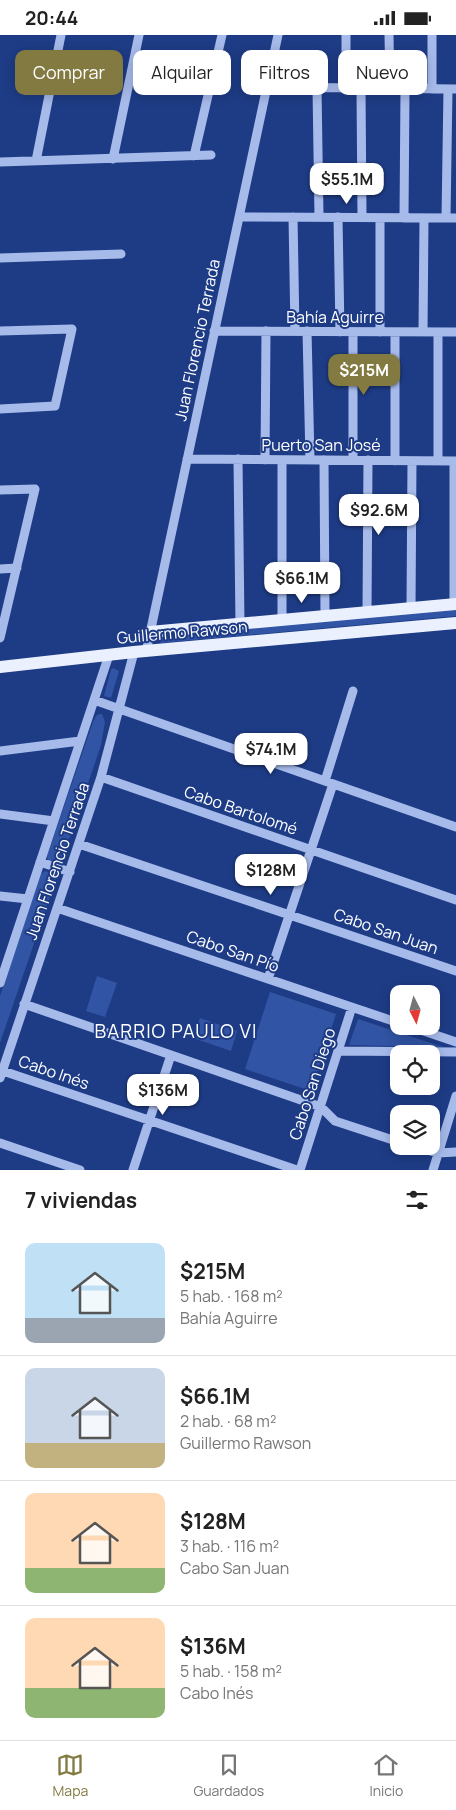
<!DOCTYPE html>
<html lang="es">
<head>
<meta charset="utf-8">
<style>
	body { margin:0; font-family:Manrope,sans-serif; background:#f2f2f2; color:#222; height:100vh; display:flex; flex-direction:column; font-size:19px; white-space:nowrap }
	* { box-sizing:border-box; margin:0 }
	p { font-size:16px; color:#767676 }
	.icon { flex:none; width:28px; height:28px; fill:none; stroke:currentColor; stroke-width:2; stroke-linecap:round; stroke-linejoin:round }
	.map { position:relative; height:1135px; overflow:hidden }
	.panel { display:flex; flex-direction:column; background:#fff; flex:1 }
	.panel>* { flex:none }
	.guide { position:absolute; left:15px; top:15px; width:426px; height:45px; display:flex; gap:10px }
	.needle { width:32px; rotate:174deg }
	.tools { position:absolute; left:390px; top:950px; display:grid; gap:10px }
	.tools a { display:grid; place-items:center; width:50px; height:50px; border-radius:10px; background:#fff; box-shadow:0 2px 12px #0003; font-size:25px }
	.price { position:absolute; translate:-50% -42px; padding:0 11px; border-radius:10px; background:#fff; color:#222; font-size:16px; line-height:32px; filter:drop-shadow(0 1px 2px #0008) }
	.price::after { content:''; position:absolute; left:50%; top:30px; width:15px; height:11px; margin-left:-8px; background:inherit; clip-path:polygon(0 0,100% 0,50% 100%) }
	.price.on { background:#837a41; color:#fff }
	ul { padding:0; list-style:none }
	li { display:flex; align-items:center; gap:15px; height:125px; padding:0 25px }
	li+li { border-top:1px solid #e0e0e0 }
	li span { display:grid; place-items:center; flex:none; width:140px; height:100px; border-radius:10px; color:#555 }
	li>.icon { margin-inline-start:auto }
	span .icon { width:60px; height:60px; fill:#fffc; stroke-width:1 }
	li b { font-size:21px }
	h2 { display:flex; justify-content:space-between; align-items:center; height:60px; padding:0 25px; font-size:21px }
	.tag { padding:0 18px; border-radius:10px; background:#fff; box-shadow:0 2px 12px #0003; font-size:18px; line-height:45px }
	.tag.on { background:#837a41; color:#fff }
	.status { display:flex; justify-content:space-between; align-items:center; height:35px; padding:0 25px; background:#fff; direction:ltr }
	.status svg { height:14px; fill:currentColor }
	.menu { display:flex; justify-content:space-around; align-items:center; height:70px; border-top:1px solid #e0e0e0; background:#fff; font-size:14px; color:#767676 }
	.menu a { display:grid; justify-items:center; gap:2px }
	.menu .on { color:#837a41 }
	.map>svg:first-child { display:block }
</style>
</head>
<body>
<div class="status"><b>20:44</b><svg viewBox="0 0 49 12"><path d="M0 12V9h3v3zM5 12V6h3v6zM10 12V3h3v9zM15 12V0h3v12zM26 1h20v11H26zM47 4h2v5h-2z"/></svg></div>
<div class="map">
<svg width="456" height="1135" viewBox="0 0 456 1135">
	<rect width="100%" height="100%" fill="#1e3c86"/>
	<!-- green -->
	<path fill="#3154a4" d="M456 574V581L160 608V601Z
		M113 633 119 636 111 663 104 661 111 635Z
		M99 679H102L105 687 101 710 62 825 56 829 48 826 47 821 93 687 96 681Z
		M45 836 54 839 56 844 0 1008V961L41 839Z
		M97 941 117 948 105 982 86 976Z
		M270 957 336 979 311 1056 245 1034Z
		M200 983 237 996 231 1016 193 1003Z
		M358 984 443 1012 349 1010Z"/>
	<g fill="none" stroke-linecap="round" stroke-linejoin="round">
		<!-- minor -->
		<path stroke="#a7bbeb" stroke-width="9" d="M346 0V53
			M389 0 390 53
			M432 0V54
			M266 52 456 54
			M317 53 319 182
			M361 53 362 182
			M194 121 222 0
			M113 124 139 0
			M36 126 61 0
			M0 127 211 120
			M239 182 456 183
			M293 182 295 296
			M338 182 340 297
			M404 183 405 54
			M446 183 448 54
			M0 223 121 219
			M0 296 72 294 55 371 0 374
			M214 296 456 297
			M307 296 310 425
			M353 297V425
			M380 297V183
			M395 297V426
			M423 297 424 183
			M438 297V426
			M187 424 456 426
			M238 424 240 589
			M265 425 266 296
			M324 425 325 581
			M454 426V569
			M0 455 35 454 0 603
			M0 534 17 533
			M411 573 412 426
			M367 577 368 425
			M282 585V425
			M146 617 278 0
			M94 665 456 792
			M0 716 80 706
			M101 742 456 865
			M325 746 353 656
			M0 779 54 786
			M79 809 456 936
			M40 827 70 837
			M0 861 28 864
			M57 873 399 988
			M268 944 333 749
			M0 948 109 620
			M24 969 321 1072 335 1086 399 1107
			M409 991 456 1007
			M338 1016 456 1017
			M0 1035 297 1135
			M0 1043 101 742 134 617
			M0 1108 80 1135
			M412 1111 438 1118 456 1117
			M133 1135 171 1020
			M300 1135 352 972
			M433 1135 456 1061"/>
		<!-- major -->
		<path stroke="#ebf0fe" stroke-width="12" d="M150 597 456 569
			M0 632 134 617 456 588"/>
	</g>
	<g text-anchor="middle" stroke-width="4" stroke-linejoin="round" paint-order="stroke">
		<!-- street labels -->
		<g font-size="16" fill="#fff" stroke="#1e3c86">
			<text x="335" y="288">Bahía Aguirre</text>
			<text transform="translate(197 305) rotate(-78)" y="6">Juan Florencio Terrada</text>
			<text x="321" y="416">Puerto San José</text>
			<text transform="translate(182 597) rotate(-5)" y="6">Guillermo Rawson</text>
			<text transform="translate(241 775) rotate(19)" y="6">Cabo Bartolomé</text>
			<text transform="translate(57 826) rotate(-71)" y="6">Juan Florencio Terrada</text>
			<text transform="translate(386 896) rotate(19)" y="6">Cabo San Juan</text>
			<text transform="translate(233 916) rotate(19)" y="6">Cabo San Pío</text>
			<text transform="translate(54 1037) rotate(19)" y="6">Cabo Inés</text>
			<text transform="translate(312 1049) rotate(-72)" y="6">Cabo San Diego</text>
		</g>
		<!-- quarter labels -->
		<g font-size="19" letter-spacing="1" fill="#fff" stroke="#1e3c86">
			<text x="176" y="1003">BARRIO PAULO VI</text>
		</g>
	</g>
</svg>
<div class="tools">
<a><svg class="needle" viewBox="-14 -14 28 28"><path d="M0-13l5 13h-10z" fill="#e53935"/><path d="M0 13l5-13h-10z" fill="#767676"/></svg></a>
<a><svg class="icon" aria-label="locate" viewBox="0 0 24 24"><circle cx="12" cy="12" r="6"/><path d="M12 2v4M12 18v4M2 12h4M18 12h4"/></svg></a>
<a><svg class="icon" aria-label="layers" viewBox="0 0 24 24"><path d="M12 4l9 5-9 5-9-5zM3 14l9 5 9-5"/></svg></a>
</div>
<b class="price" style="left:347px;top:170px">$55.1M</b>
<b class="price on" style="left:364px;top:361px">$215M</b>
<b class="price" style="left:379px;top:501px">$92.6M</b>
<b class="price" style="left:302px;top:569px">$66.1M</b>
<b class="price" style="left:271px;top:740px">$74.1M</b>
<b class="price" style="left:271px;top:861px">$128M</b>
<b class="price" style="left:163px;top:1081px">$136M</b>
<div class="guide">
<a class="tag on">Comprar</a>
<a class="tag">Alquilar</a>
<a class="tag">Filtros</a>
<a class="tag">Nuevo</a>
</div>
</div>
<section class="panel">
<h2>7 viviendas<svg class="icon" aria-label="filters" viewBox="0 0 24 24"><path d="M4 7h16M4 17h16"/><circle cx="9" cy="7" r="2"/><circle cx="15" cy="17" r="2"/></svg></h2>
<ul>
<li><span style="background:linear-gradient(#bfe0f5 75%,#9aa5b1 0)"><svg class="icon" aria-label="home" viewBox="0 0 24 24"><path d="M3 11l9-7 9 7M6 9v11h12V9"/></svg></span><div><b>$215M</b><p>5 hab. · 168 m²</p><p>Bahía Aguirre</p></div></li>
<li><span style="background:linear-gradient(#c9d6e8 75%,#c2b280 0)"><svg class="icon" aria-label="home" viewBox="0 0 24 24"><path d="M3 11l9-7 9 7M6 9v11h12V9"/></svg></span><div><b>$66.1M</b><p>2 hab. · 68 m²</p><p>Guillermo Rawson</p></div></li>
<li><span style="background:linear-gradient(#ffd9b3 75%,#8fb573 0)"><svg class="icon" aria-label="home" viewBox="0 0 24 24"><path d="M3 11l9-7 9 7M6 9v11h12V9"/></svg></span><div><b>$128M</b><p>3 hab. · 116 m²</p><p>Cabo San Juan</p></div></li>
<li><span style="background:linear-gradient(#ffd9b3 70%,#8fb573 0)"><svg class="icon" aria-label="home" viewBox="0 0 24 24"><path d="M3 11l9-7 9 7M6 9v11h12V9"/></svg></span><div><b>$136M</b><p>5 hab. · 158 m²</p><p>Cabo Inés</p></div></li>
</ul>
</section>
<nav class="menu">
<a class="on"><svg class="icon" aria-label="map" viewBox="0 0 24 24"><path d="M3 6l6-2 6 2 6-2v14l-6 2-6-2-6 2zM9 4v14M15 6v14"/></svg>Mapa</a>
<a><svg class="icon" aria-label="saved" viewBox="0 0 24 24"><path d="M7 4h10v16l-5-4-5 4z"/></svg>Guardados</a>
<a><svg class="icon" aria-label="home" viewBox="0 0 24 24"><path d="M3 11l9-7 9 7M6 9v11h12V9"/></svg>Inicio</a>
</nav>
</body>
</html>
